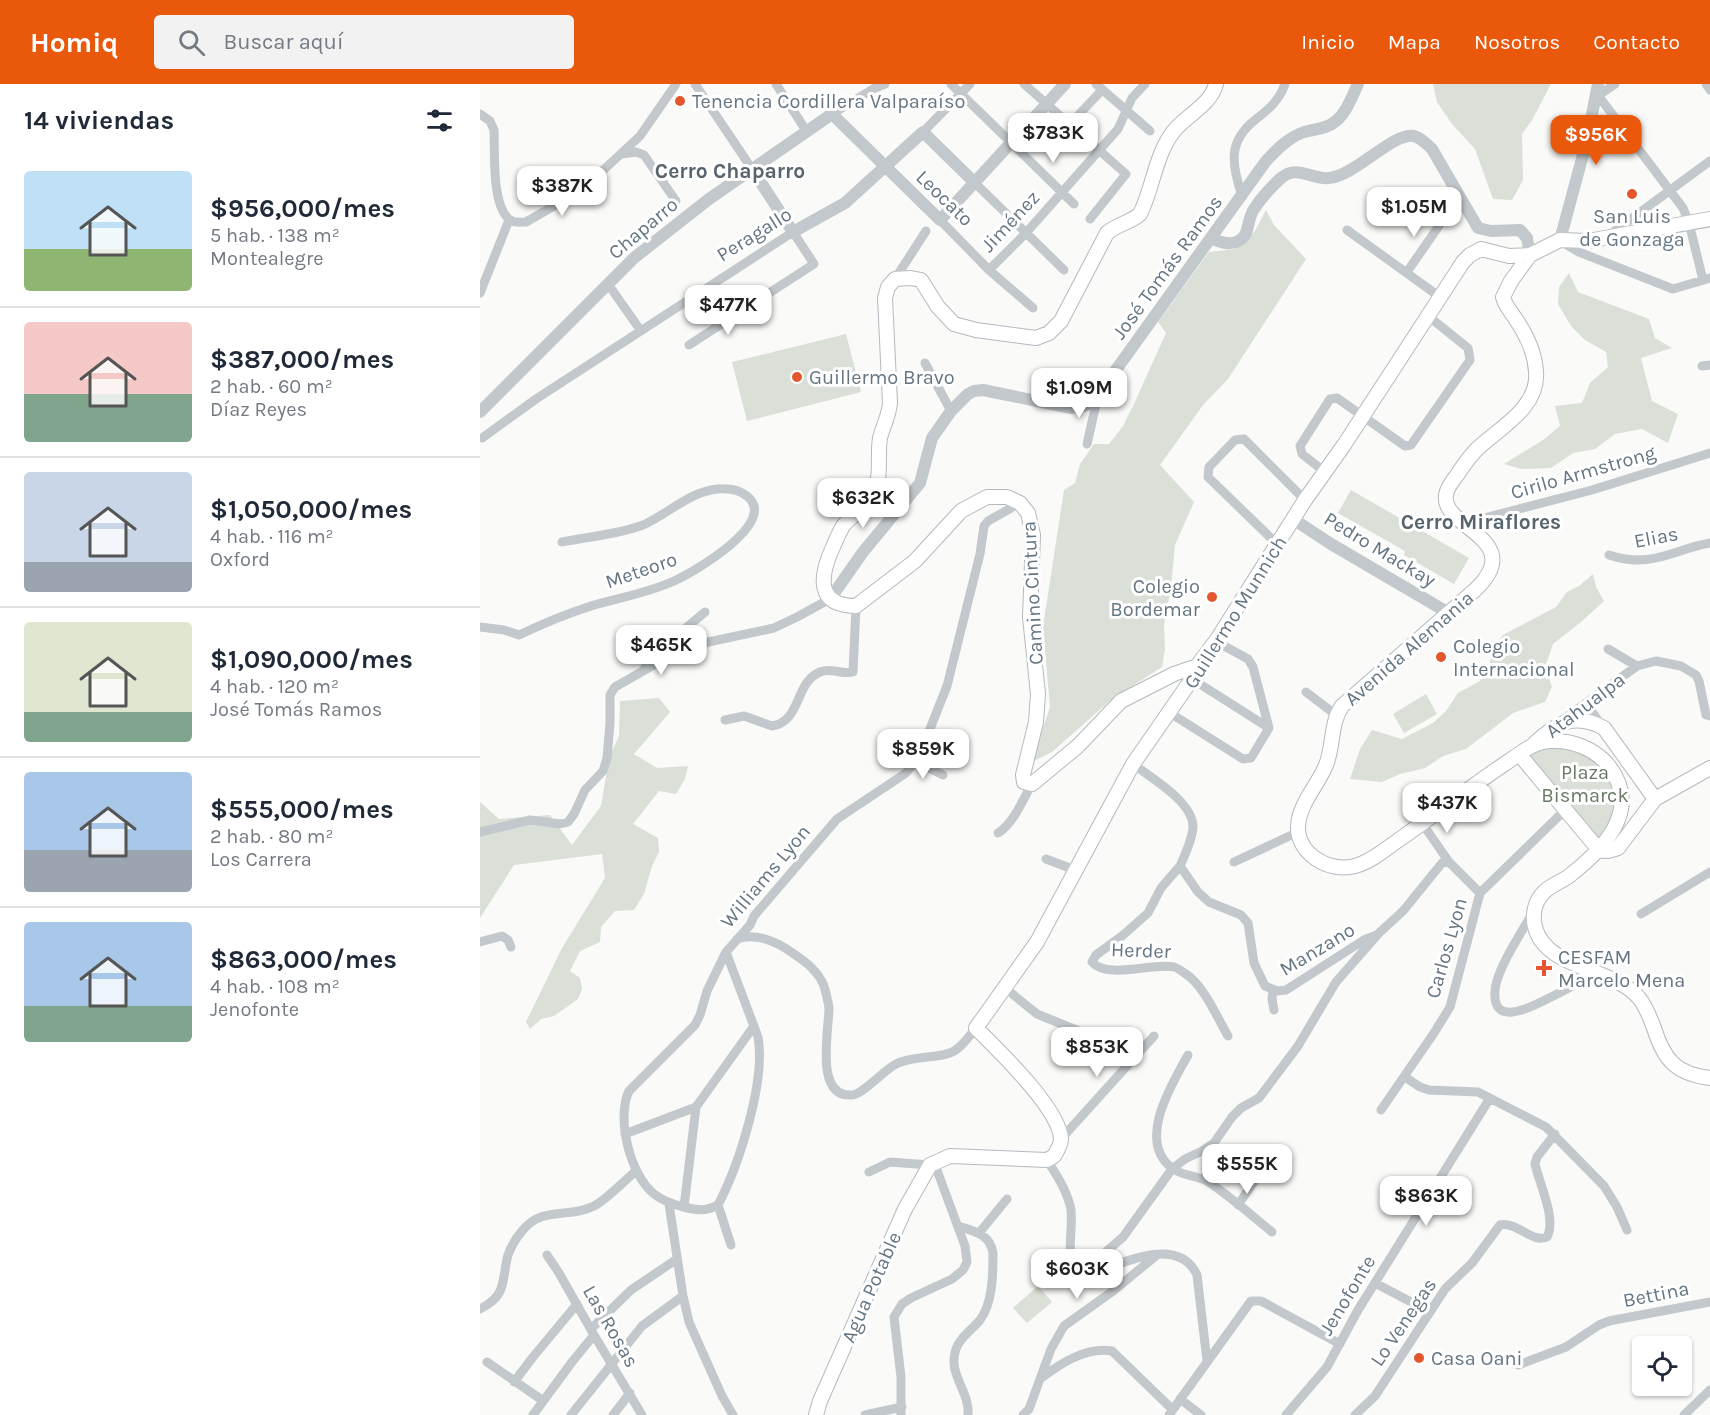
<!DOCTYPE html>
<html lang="es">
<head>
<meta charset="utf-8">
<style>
	body { margin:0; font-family:Karla,sans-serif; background:#f2f2f3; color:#1f2937; height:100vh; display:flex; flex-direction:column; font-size:22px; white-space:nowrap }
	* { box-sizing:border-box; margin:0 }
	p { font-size:20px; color:#747a83 }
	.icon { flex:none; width:33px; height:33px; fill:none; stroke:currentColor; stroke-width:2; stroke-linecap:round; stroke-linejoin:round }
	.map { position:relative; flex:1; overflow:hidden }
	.drawer { display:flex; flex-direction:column; background:#fff; width:480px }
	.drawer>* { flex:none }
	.controls { position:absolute; left:1152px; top:1252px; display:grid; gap:12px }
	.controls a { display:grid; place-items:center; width:60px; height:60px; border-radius:6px; background:#fff; box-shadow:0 2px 4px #0004; font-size:30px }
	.price { position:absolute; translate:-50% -51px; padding:0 14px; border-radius:12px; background:#fff; color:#222; font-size:20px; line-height:39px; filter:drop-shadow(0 2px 3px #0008) }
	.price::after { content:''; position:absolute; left:50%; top:36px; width:18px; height:14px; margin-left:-9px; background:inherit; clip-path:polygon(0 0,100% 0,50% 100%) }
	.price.active { background:#ea580c; color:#fff }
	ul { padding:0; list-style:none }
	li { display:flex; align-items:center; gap:18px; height:150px; padding:0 24px }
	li+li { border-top:2px solid #e0e1e3 }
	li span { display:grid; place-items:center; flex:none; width:168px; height:120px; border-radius:6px; color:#555 }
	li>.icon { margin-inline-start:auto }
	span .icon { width:72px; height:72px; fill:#fffc; stroke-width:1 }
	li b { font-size:26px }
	h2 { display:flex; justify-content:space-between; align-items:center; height:72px; padding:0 24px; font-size:26px }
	header { display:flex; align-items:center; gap:36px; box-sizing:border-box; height:84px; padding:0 30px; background:#ea580c; color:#fff }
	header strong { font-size:28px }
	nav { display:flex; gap:33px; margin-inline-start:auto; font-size:21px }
	.search { width:420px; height:54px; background:#f2f2f3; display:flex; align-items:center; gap:15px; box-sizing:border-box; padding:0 21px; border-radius:6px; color:#747a83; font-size:22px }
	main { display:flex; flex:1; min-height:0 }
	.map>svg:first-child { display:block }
</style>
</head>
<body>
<header>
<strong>Homiq</strong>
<div class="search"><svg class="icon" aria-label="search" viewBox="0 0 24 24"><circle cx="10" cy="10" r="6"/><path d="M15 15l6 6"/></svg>Buscar aquí</div>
<nav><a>Inicio</a><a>Mapa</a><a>Nosotros</a><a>Contacto</a></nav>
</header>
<main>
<section class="drawer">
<h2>14 viviendas<svg class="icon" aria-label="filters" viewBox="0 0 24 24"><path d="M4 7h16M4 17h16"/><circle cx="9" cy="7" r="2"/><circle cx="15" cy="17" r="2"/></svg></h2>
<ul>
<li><span style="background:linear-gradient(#bfe0f5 65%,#8fb573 0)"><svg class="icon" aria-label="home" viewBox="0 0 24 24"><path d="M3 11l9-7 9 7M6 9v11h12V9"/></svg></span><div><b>$956,000/mes</b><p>5 hab. · 138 m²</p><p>Montealegre</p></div></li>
<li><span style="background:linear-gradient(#f6c9c9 60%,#7fa58c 0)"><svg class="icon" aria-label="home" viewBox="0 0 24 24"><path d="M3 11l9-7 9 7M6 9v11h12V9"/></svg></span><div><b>$387,000/mes</b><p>2 hab. · 60 m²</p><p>Díaz Reyes</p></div></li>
<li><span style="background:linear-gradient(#c9d6e8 75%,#9aa5b1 0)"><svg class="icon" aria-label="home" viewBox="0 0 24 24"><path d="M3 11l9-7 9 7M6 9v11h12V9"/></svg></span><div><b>$1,050,000/mes</b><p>4 hab. · 116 m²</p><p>Oxford</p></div></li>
<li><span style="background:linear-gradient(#dfe7d0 75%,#7fa58c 0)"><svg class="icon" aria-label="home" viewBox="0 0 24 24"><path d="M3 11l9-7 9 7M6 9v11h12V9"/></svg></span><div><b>$1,090,000/mes</b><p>4 hab. · 120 m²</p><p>José Tomás Ramos</p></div></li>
<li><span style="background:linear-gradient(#a9c7e8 65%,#9aa5b1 0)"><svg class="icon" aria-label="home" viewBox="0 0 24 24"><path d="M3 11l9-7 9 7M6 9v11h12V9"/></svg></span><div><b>$555,000/mes</b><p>2 hab. · 80 m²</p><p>Los Carrera</p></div></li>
<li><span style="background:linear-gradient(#a9c7e8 70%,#7fa58c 0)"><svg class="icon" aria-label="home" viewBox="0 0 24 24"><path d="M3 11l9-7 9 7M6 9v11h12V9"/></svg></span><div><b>$863,000/mes</b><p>4 hab. · 108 m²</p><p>Jenofonte</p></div></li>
</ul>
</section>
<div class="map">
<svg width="1230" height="1331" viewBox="0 0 1230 1331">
	<rect width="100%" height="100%" fill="#fafaf8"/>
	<!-- green -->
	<path fill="#dadfd7" d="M953 0H1071L1052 36 1042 50 1043 96 1032 116 1013 115 995 65 972 40 957 18Z
		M786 126 794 141 826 175 748 295 723 321 680 381 714 418 695 461 691 503 684 541 685 565 682 583 632 615 572 668 552 678 570 623 563 543 584 406 595 399 600 380 614 360H629L643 342 653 322 686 249 678 238 729 168 754 165 775 147Z
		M1089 189 1098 208 1169 235 1175 254 1192 264 1161 274 1172 317 1198 330 1188 359 1162 345 1135 350 1115 365 1093 369 1071 384 1041 385 1024 380 1063 356 1080 342 1075 322 1102 319 1110 299 1128 283 1126 268 1105 256 1091 242 1078 220 1079 203Z
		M366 250 381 308 267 337 252 278Z
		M871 406 989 474 974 500 924 471 925 467 858 429Z
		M1113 490 1116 503 1124 517 1101 538 1073 560 1065 583 1072 603 1065 618 1033 629 986 665 963 672 945 684 920 690 902 698 870 695 880 665 892 646 922 655 953 639 966 627 978 609 1000 597 1009 582 1013 564 1023 551 1076 523 1087 508 1099 502Z
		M946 610 957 630 924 649 913 630Z
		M179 614 190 628 154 670 177 684 208 682 205 695 196 710 179 707 153 740 178 754 179 768 172 782 164 810 154 826 135 827 121 843 120 858 100 867 90 887 100 894 102 905 98 915 74 932 61 935 50 945 46 938 82 864 125 794 122 770 34 781 0 834V718L19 735 70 731 92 761 121 722 129 674 139 652 140 617Z
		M1078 658 1123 678 1138 707 1137 732 1119 759 1045 670Z
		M558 1202 572 1218 547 1239 533 1224Z"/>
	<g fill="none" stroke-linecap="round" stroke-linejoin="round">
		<defs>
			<path id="secondary" d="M1050 171 1031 197 1023 213C1025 222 1032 229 1037 237 1047 252 1055 269 1056 288 1059 324 1019 344 997 365 989 373 983 382 977 391 973 396 967 404 966 411 960 444 1049 455 995 506L862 622C850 640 854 661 846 681 838 701 819 720 818 742 817 770 849 789 875 782 891 778 907 764 920 755 956 730 990 703 1026 679 1041 669 1054 657 1072 657 1092 656 1115 665 1128 681 1163 725 1124 765 1089 792 1081 798 1071 801 1064 808 1055 817 1052 830 1055 843 1066 886 1134 883 1159 914 1166 922 1170 934 1174 944 1184 976 1196 990 1230 994
				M717 582 694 590 641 617 598 662 552 700 544 698 543 691 556 638 558 610 550 533 553 451 548 429 540 419 527 413H507L481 427 435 477 376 522C335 522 340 491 353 463 356 456 359 449 363 442 373 429 386 426 394 409 402 391 397 372 400 354 403 342 409 332 410 319L405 214 408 203 415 195 431 194 441 196 458 223 474 240 496 246 556 254 569 249 581 237 627 149C637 140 650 139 660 130 673 104 675 72 693 48 705 32 731 21 736 0
				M1054 660C1076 639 1095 628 1124 644L1175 715
				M1039 670 1119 766
				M1119 766 1128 767 1138 764 1175 715 1230 684
				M336 1331 340 1317 425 1125 450 1081 470 1072 567 1076 574 1072C577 1067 581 1061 581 1055 580 1025 517 965 496 944L557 858 653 680 712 595 717 582 738 554 825 416 864 361 983 178 990 171 1001 165 1029 172 1050 171 1080 156 1108 157 1230 135"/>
		</defs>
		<!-- secondary casing -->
		<use href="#secondary" stroke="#b3babf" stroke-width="16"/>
		<!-- minor -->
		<path stroke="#c3c8cc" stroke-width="9" d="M215 0 272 85
			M296 0 327 48
			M471 0 594 120
			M544 0 646 90 610 135
			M616 0 670 47
			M1226 0 1230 6
			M1117 10 1203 124 1209 139 1223 196
			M1119 11 1135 0
			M0 30 10 37 14 46C15 67 11 127 32 137 36 139 41 138 46 138L102 106 160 52 196 0
			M352 30 393 5 405 0
			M589 41 622 6
			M443 48 490 0
			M141 70 156 68 164 71 196 117
			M495 99 584 186
			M762 113C753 81 746 59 775 36 789 25 799 17 805 0
			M460 136 509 186 553 224
			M867 146 960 213
			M1128 152 1230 77
			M1082 158 1099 168 1193 205 1230 194
			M509 186 545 150 638 45 652 14 665 0
			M927 188 963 136
			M415 195 446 147
			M128 200 161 247
			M0 209 29 136
			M445 279 471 327
			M1222 282 1230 281
			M2 354 56 315 313 148 334 180 209 261
			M607 360 617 316
			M845 388 822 370 820 362 850 315 857 314 925 362 931 361 990 276 988 264 948 232
			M985 439 1112 406 1230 369
			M797 460 728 393 729 383 755 356 764 355 825 416
			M1129 471C1172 485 1191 466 1230 459
			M0 543 24 546 39 551C62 540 86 530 111 522 138 514 168 509 194 497 214 488 300 438 267 412 258 405 247 404 237 405 209 408 188 430 163 441 140 450 107 453 82 458
			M1128 565 1157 582
			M164 585 169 575 225 528
			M712 595 789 644
			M826 608 856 631
			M1106 619 1122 642
			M690 629 763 675 771 674 789 644 773 583 768 575 735 557
			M245 636 264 632 292 642C322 637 314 599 340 588 352 583 361 591 373 588L376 522
			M1081 637 1157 582 1176 577 1201 582 1216 591 1219 597 1226 631 1230 632
			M435 677 463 691
			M653 680C671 694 712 717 713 742 713 754 705 771 700 782L718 808 729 818 761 831 768 839 774 879 785 902 797 907 806 906 884 856 894 852
			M942 739 969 778 1000 809
			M0 748 50 736 80 740 88 738 94 730 105 706 123 687 127 674 130 639V611L135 603 205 563 294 544 317 533 350 515
			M518 749C534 739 543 715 552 700
			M566 775 595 786
			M754 778 818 748
			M700 782 681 804 668 829 642 852 616 871 612 878C628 896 674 878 694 883 698 884 703 888 706 890 724 902 737 933 748 952
			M1053 828C1042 848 1016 886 1015 907 1012 944 1051 923 1067 915 1075 911 1084 907 1092 902 1098 897 1102 891 1107 884
			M1161 830 1230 788
			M257 855C274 849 290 855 305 864 320 874 337 884 344 902 346 909 348 917 349 924 349 946 334 1014 372 1011 382 1011 404 986 416 980 434 971 461 975 474 967 483 962 490 951 496 944
			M0 858 22 852 28 856 31 863
			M246 868 227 907 220 931 215 941 149 1007C136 1034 150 1091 174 1110 183 1117 192 1120 203 1123 217 1126 225 1128 238 1121 259 1081 286 997 278 953L246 868 270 841 274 832 357 735 426 689 440 670 467 602 500 470 504 442 508 437 540 419
			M525 904 557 930 599 947
			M793 906 792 915 794 926
			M708 971C692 1000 656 1057 692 1084 701 1092 717 1091 727 1097 750 1112 771 1131 792 1148
			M925 993 940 1003 949 1006 998 1008 1066 1043 1124 1102 1137 1123 1147 1146
			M901 1026 954 949 970 923 1000 809 1084 727
			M145 1050 216 1023 274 942
			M581 1055 674 952
			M567 1076C577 1092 588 1108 591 1126 593 1147 586 1167 595 1187
			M389 1088 410 1078 450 1081
			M189 1120 203 1212 209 1238 242 1312 253 1331
			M238 1121 251 1161
			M758 1121 784 1083
			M204 1123 216 1023
			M478 1142C494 1147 510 1150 513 1169 513 1189 513 1219 500 1236 493 1245 480 1253 476 1265 467 1290 490 1307 488 1331
			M499 1149 527 1115
			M67 1171 79 1189 114 1251 162 1331
			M595 1187 620 1173 643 1153 692 1085 705 1075 722 1067 734 1059 752 1033 761 1024 779 1014 818 962 856 898 899 849 923 827 962 779 969 778
			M595 1187 603 1192H608C637 1181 698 1149 717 1191L727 1277
			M895 1199 950 1228
			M0 1225C28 1211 21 1197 28 1171 31 1163 36 1154 42 1147 63 1121 89 1135 114 1122 126 1116 145 1096 156 1087
			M111 1245 151 1206 197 1175
			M7 1278 62 1316
			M1038 1281 1086 1263 1119 1241 1129 1237 1230 1218
			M560 1295C579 1280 607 1262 632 1267L692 1325
			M34 1298 53 1273 97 1220
			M700 1315 721 1331
			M53 1331 92 1278 114 1251
			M91 1331 162 1242 203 1212
			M133 1331 150 1309
			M385 1331 422 1323
			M421 1331V1293L414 1233 422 1220 431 1214 472 1195 483 1186 487 1178 485 1162 454 1078
			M543 1331 549 1325 571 1265 584 1242 633 1207 677 1171
			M689 1331 771 1217H781L860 1260
			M806 1331 847 1283 878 1226 1010 1014
			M875 1331 895 1312 965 1205 992 1179 1020 1141C1037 1137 1052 1160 1067 1153 1077 1135 1059 1099 1055 1080L1057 1073 1075 1050
			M1204 1331 1230 1306"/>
		<!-- tertiary -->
		<path stroke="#c3c8cc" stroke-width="12" d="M272 85 313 148 365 119 443 48 495 99
			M732 154C742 160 757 163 765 151 769 144 768 134 774 125 781 114 791 103 801 94 818 80 831 96 849 94 875 92 913 48 934 52 941 54 947 60 952 65L998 144 1011 147 1040 146 1047 154 1050 171
			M1080 156 1107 56 1118 0
			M0 328 154 174 229 115 352 30 460 136 585 0
			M813 435 851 460 967 528
			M350 515 383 468 440 399 452 354 471 327 488 310 494 307 503 306 591 324C614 322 617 315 628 297L786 77C797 65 808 54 824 48 835 45 847 45 856 37 867 28 872 12 878 0"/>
		<!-- secondary -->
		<use href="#secondary" stroke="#fff" stroke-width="14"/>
	</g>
	<!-- markers -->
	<g fill="#e4572e" stroke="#fff" stroke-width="2">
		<circle cx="200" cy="17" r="6"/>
		<circle cx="1152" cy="110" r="6"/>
		<circle cx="317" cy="293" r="6"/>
		<circle cx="732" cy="513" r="6"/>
		<circle cx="961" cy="573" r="6"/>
		<path d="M1061 875h6v6h6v6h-6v6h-6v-6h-6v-6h6z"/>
		<circle cx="939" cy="1274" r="6"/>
	</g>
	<g text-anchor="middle" stroke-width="6" stroke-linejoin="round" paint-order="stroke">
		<!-- poi labels -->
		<g font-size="20" fill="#657683" stroke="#fff" text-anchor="start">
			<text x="212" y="24">Tenencia Cordillera Valparaíso</text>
			<text x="1152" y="139" text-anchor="middle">San Luis<tspan x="1152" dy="23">de Gonzaga</tspan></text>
			<text x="329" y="300">Guillermo Bravo</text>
			<text x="720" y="509" text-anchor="end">Colegio<tspan x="720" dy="23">Bordemar</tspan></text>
			<text x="973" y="569">Colegio<tspan x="973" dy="23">Internacional</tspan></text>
			<text x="1078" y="880">CESFAM<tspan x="1078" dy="23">Marcelo Mena</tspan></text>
			<text x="951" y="1281">Casa Oani</text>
		</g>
		<!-- street labels -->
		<g font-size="20" fill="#657683" stroke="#fff">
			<text transform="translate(465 114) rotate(44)" y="7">Leocato</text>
			<text transform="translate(530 137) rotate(-47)" y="7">Jiménez</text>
			<text transform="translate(163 144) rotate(-40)" y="7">Chaparro</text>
			<text transform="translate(274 150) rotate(-32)" y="7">Peragallo</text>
			<text transform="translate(687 183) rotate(-54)" y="7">José Tomás Ramos</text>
			<text transform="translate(1103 388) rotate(-16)" y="7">Cirilo Armstrong</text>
			<text transform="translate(1176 453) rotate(-11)" y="7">Elias</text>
			<text transform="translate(900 465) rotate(31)" y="7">Pedro Mackay</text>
			<text transform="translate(161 486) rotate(-19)" y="7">Meteoro</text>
			<text transform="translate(552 509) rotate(-93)" y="7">Camino Cintura</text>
			<text transform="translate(755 528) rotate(-58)" y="7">Guillermo Munnich</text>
			<text transform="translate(929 564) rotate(-41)" y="7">Avenida Alemania</text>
			<text transform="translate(1105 621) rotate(-37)" y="7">Atahualpa</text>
			<text transform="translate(285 792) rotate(-50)" y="7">Williams Lyon</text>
			<text transform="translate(966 864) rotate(-74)" y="7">Carlos Lyon</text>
			<text transform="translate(837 865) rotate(-31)" y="7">Manzano</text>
			<text transform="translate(661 866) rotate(2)" y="7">Herder</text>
			<text transform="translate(391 1203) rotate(-66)" y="7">Agua Potable</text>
			<text transform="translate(1176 1210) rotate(-11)" y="7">Bettina</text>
			<text transform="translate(867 1211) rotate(-59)" y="7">Jenofonte</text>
			<text transform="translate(923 1238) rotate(-56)" y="7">Lo Venegas</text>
			<text transform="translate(131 1242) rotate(60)" y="7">Las Rosas</text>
		</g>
		<!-- park labels -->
		<g font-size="20" fill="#687a64" stroke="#fff">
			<text x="1105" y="695">Plaza<tspan x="1105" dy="23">Bismarck</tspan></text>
		</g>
		<!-- neighbourhood labels -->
		<g font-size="21" font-weight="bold" fill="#57646e" stroke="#fff">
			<text x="250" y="94">Cerro Chaparro</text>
			<text x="1001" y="445">Cerro Miraflores</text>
		</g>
	</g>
</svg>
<div class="controls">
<a><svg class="icon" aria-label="locate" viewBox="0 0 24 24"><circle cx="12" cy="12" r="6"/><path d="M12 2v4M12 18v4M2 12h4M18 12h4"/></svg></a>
</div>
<b class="price" style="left:573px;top:80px">$783K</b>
<b class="price active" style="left:1116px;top:82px">$956K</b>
<b class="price" style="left:82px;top:133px">$387K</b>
<b class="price" style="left:934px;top:154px">$1.05M</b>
<b class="price" style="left:248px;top:252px">$477K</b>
<b class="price" style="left:599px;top:335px">$1.09M</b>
<b class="price" style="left:383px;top:445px">$632K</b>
<b class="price" style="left:181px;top:592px">$465K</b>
<b class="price" style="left:443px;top:696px">$859K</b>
<b class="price" style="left:967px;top:750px">$437K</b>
<b class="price" style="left:617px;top:994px">$853K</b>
<b class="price" style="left:767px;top:1111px">$555K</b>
<b class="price" style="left:946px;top:1143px">$863K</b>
<b class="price" style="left:597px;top:1216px">$603K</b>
</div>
</main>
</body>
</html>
